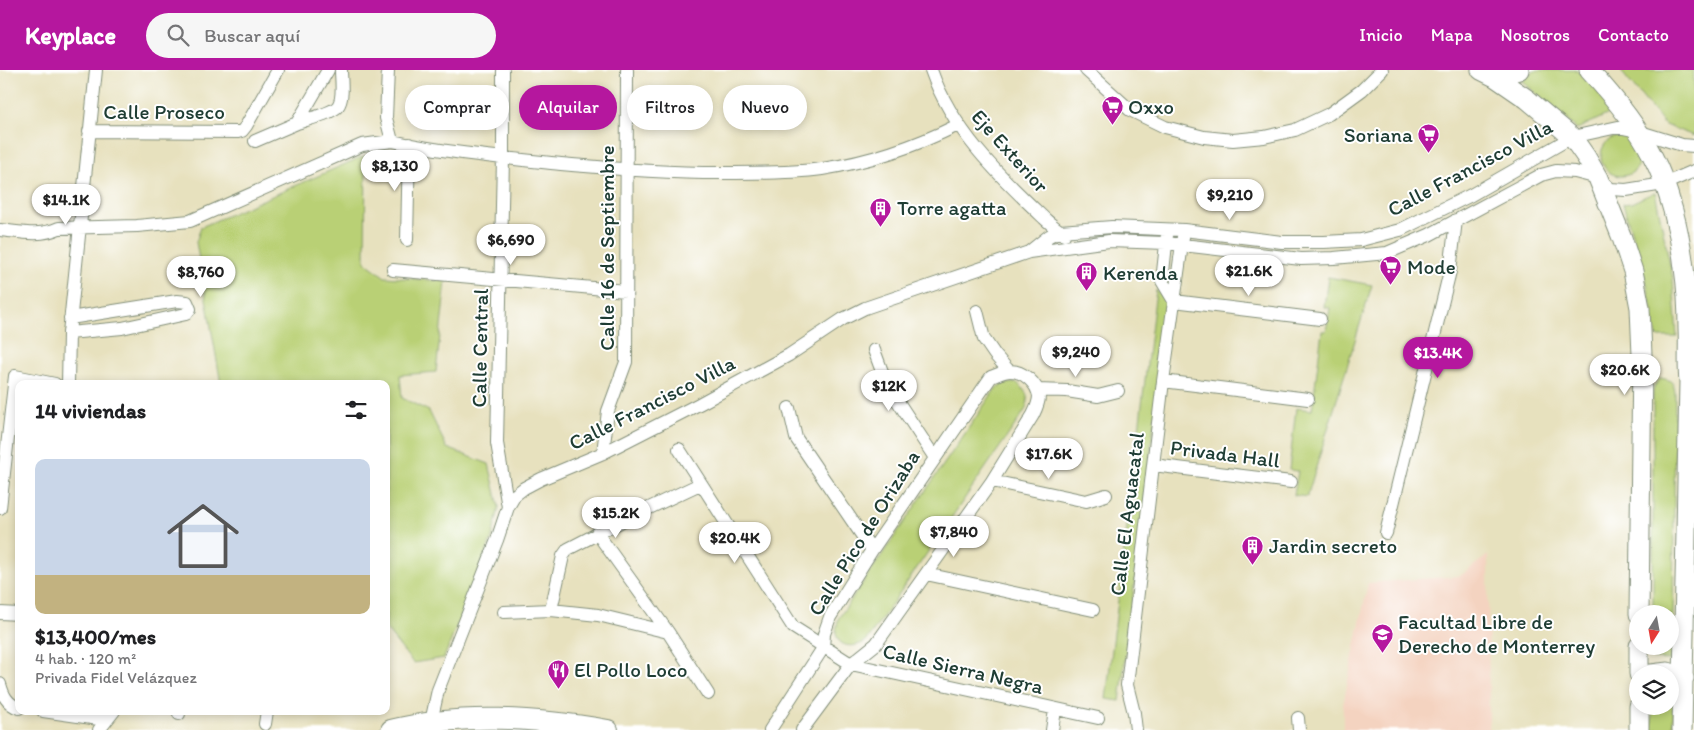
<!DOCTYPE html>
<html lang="es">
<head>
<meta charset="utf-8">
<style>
	body { margin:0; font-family:Itim,sans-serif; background:#f6f6f6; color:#202124; height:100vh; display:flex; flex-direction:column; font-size:19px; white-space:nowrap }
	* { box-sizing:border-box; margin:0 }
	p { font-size:16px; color:#757577 }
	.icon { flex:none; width:28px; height:28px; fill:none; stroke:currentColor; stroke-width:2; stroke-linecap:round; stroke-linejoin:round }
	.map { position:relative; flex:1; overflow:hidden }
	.side { position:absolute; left:15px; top:310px; width:375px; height:335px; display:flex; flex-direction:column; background:#fff; border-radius:10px; box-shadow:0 2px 8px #0003 }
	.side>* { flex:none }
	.top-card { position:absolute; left:405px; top:15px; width:475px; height:45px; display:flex; gap:10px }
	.needle { width:32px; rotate:191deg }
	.fabs { position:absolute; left:1629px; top:535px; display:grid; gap:10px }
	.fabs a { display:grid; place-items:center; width:50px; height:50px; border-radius:50%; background:#fff; box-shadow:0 2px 8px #0003; font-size:25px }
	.price { position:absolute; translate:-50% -42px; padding:0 11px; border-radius:18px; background:#fff; color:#222; font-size:16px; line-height:32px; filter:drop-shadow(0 1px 2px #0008) }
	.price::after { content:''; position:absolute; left:50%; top:30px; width:15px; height:11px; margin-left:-8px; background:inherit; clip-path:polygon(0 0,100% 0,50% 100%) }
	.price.current { background:#b5179e; color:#fff }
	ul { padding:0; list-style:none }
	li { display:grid; align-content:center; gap:10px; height:265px; padding:0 20px }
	li span { display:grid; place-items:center; height:155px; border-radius:10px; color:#555 }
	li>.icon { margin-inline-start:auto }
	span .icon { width:90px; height:90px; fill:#fffc; stroke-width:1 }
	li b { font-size:21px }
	h2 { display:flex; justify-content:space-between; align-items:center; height:60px; padding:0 20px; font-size:21px }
	.tag { padding:0 18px; border-radius:22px; background:#fff; box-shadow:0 2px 8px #0003; font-size:18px; line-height:45px }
	.tag.current { background:#b5179e; color:#fff }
	header { display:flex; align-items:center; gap:30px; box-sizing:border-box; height:70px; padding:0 25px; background:#b5179e; color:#fff }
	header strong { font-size:24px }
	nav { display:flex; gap:28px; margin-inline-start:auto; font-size:18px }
	.search { width:350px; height:45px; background:#f6f6f6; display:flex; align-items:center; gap:12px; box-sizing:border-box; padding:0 18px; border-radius:28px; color:#757577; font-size:19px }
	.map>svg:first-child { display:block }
</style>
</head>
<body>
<header>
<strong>Keyplace</strong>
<div class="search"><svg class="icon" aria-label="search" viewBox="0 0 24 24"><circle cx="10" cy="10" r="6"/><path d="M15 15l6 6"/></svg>Buscar aquí</div>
<nav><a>Inicio</a><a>Mapa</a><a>Nosotros</a><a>Contacto</a></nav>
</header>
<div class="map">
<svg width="1694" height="660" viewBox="0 0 1694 660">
	<rect width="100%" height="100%" fill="#fff"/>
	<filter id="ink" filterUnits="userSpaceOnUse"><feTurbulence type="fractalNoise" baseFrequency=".02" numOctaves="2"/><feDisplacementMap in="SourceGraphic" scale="10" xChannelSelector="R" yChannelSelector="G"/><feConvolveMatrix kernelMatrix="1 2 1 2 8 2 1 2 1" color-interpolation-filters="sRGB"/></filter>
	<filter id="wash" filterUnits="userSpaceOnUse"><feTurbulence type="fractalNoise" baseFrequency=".0096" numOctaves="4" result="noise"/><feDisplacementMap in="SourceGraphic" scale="20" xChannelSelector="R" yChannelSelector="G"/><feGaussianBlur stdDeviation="1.12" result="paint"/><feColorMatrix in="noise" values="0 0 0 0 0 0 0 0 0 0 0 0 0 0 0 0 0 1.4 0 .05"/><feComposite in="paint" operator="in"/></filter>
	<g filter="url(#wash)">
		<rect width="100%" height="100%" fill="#e7e1be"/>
		<!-- built -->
		<path fill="#f4d3c0" d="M1488 485 1489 660H1343V635L1368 513 1460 506Z"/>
		<!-- green -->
		<path fill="#b9d075" stroke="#6c8654" d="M1534 0H1576L1592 14 1613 42 1577 59 1522 11Z
			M1620 0H1694V66L1665 55Z
			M1601 86a20 20 0 1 1 40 0a20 20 0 1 1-40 0Z
			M366 85 365 192 385 207 446 211 436 302 400 305 402 328 429 341 447 378 489 394 499 437 492 468 444 588 413 593 386 559V314H221L196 172 201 157Z
			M1655 122 1673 209 1677 267H1657L1647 214 1623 134 1631 133Z
			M1328 207 1372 215 1307 427 1294 425 1298 401 1289 400 1296 338 1312 340 1322 261H1326L1330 238 1324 237Z
			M1156 220 1169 231 1120 631 1106 629Z
			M1660 309C1672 307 1675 316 1675 325L1673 555 1670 559V544H1653V321L1656 313Z
			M1005 313H1017C1027 321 1031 330 1024 342L868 569C859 578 837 580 836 562 836 558 838 553 838 549L996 318Z
			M1652 576 1675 577V589L1672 590 1653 589 1652 587Z
			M1670 608 1674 617 1673 660H1652V636H1670Z"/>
	</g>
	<g filter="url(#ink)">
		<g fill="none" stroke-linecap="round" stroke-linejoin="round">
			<defs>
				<path id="street" d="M388 0 386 48 392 71
					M503 0V88L497 373 508 437
					M931 0C952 60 998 105 1044 148 1050 154 1058 159 1064 165
					M1086 0 1130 40 1165 57 1204 67 1233 70 1264 67 1295 60 1329 44 1362 20 1382 0
					M297 53C305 50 333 43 338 36 344 28 341 10 341 0
					M89 61 238 62 242 61 246 56 278 0
					M255 71 297 53 328 0
					M0 160C21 162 39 167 59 158L137 156 190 151 362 75 392 71C447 83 505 88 561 94 619 99 677 104 735 103 764 103 793 103 822 99 868 92 916 76 958 55
					M1167 165 1162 211 1174 231
					M407 170 409 74
					M1029 182 1049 166 1060 161 1112 157 1184 160 1282 172H1324L1361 170 1400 160 1471 125 1572 67 1618 57 1637 61 1682 75 1694 76
					M393 200 626 221
					M1174 231 1320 249
					M977 241 984 269 995 285 1009 301
					M69 263 122 258 186 244 190 239 187 232 177 231 70 248
					M874 280 887 315 935 388
					M1163 311 1308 329
					M68 314 69 263 96 0
					M1037 320 1067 321 1098 326 1118 321
					M789 338 796 368 872 480
					M679 379 793 557 851 594 1098 648
					M603 383 608 341 626 292 627 0
					M1153 395 1291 412
					M992 411 1086 431 1106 425
					M0 438 15 306 55 314
					M597 463 668 562 708 624
					M1386 463 1450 201 1456 150
					M926 504 1093 540
					M551 540 563 486 568 479 628 448 700 414
					M504 542 551 540 598 545 668 562
					M0 543 19 544
					M0 614C3 625 7 634 19 638
					M43 641 106 650
					M179 644V641
					M1298 648 1299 660
					M431 652 438 620 497 470 508 437 515 425 524 418 541 409 603 383 699 334 789 285 843 249 865 238 1029 182 1109 171 1166 173 1301 189 1334 188 1387 183 1429 165 1541 105 1556 101 1575 102 1598 108 1611 119 1626 120 1664 114 1694 101
					M265 654 267 641
					M99 660 114 641
					M770 660 823 578 824 564 830 547 872 480 991 307C997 305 1004 301 1010 301 1023 301 1037 313 1039 326 1039 333 1036 339 1033 345L992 411 876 574 851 594 802 660
					M1052 660 1055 640
					M1136 660 1134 643 1127 615 1163 311 1183 167"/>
				<path id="secondary" d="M1481 0 1495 7 1527 29 1572 67 1586 87 1598 108 1622 168 1633 201 1640 238 1642 285 1639 544
					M1589 0C1611 24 1637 55 1652 85 1669 117 1680 162 1684 198 1687 218 1688 239 1688 259 1689 277 1687 294 1689 312L1682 660
					M1495 7 1519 0
					M1639 576V604
					M1651 604 1668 602 1684 608
					M1639 660V636"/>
				<path id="primary" d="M391 660C461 642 537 648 608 660"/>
			</defs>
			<!-- street casing -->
			<use href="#street" stroke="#838f79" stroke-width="14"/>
			<!-- secondary casing -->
			<use href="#secondary" stroke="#838f79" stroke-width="21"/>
			<!-- primary casing -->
			<use href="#primary" stroke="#838f79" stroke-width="22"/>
			<!-- street -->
			<use href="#street" stroke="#fff" stroke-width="12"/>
			<!-- secondary -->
			<use href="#secondary" stroke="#fff" stroke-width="19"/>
			<!-- primary -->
			<use href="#primary" stroke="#fff" stroke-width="20"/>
		</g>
	</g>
	<!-- icons -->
	<defs>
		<symbol id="supermarket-pin" viewBox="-11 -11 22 30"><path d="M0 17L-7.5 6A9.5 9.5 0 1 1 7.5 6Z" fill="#b5179e" stroke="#fff"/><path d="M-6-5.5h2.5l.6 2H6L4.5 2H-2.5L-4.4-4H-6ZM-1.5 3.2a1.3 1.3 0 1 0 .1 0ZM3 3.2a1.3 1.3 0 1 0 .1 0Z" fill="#fff"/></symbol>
		<symbol id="building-pin" viewBox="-11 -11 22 30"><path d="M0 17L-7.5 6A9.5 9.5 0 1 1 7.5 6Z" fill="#b5179e" stroke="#fff"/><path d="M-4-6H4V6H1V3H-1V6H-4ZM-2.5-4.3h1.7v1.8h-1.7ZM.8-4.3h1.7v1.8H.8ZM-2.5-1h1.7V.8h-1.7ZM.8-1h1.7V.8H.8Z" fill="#fff"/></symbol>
		<symbol id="university-pin" viewBox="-11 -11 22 30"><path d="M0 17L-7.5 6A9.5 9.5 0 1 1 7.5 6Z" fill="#b5179e" stroke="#fff"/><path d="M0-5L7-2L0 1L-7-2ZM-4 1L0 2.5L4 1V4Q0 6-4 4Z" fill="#fff"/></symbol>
		<symbol id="restaurant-pin" viewBox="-11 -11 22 30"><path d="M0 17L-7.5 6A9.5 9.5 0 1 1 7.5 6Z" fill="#b5179e" stroke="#fff"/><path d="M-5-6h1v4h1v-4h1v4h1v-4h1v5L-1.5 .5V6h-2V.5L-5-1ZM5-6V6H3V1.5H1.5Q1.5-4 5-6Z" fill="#fff"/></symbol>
	</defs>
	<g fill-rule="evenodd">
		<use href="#supermarket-pin" x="1100" y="24" width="25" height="34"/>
		<use href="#supermarket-pin" x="1416" y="52" width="25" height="34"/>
		<use href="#building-pin" x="868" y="126" width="25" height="34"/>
		<use href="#supermarket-pin" x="1378" y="184" width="25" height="34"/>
		<use href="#building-pin" x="1074" y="190" width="25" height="34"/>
		<use href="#building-pin" x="1240" y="464" width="25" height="34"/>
		<use href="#university-pin" x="1370" y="552" width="25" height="34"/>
		<use href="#restaurant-pin" x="546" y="588" width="25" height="34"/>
	</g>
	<g text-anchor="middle" stroke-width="4" stroke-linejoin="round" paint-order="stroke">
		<!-- poi labels -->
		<g font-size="21" fill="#1f3d34" stroke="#fff" text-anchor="start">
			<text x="1128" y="44">Oxxo</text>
			<text x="1413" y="72" text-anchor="end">Soriana</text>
			<text x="897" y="145">Torre agatta</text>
			<text x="1407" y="204">Mode</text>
			<text x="1103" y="210">Kerenda</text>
			<text x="1269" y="483">Jardin secreto</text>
			<text x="1398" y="559">Facultad Libre de<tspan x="1398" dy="24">Derecho de Monterrey</tspan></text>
			<text x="574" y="607">El Pollo Loco</text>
		</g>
		<!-- street labels -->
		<g font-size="21" fill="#1f3d34" stroke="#fff">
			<text x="164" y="49">Calle Proseco</text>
			<text transform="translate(1010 81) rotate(48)" y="7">Eje Exterior</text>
			<text transform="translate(1470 98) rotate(-28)" y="7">Calle Francisco Villa</text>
			<text transform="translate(607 178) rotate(-90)" y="7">Calle 16 de Septiembre</text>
			<text transform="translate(480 278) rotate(-89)" y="7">Calle Central</text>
			<text transform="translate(652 333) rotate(-27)" y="7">Calle Francisco Villa</text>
			<text transform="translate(1225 384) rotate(7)" y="7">Privada Hall</text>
			<text transform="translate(1127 444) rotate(-83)" y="7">Calle El Aguacatal</text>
			<text transform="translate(864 463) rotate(-58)" y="7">Calle Pico de Orizaba</text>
			<text transform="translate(963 599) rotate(13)" y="7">Calle Sierra Negra</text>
		</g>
	</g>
</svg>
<div class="fabs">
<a><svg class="needle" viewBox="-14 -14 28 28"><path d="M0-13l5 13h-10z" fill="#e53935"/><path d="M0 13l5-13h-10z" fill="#757577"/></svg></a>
<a><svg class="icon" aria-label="layers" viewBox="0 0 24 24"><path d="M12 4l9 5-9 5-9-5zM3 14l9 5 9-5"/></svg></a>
</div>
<b class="price" style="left:395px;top:122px">$8,130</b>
<b class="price" style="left:1230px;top:151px">$9,210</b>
<b class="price" style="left:66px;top:156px">$14.1K</b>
<b class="price" style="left:511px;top:196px">$6,690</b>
<b class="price" style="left:1249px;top:227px">$21.6K</b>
<b class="price" style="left:201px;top:228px">$8,760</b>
<b class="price" style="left:1076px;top:308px">$9,240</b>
<b class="price current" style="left:1438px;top:309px">$13.4K</b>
<b class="price" style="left:1625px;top:326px">$20.6K</b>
<b class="price" style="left:889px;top:342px">$12K</b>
<b class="price" style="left:1049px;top:410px">$17.6K</b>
<b class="price" style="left:616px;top:469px">$15.2K</b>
<b class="price" style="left:954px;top:488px">$7,840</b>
<b class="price" style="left:735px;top:494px">$20.4K</b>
<div class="top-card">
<a class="tag">Comprar</a>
<a class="tag current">Alquilar</a>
<a class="tag">Filtros</a>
<a class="tag">Nuevo</a>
</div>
<section class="side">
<h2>14 viviendas<svg class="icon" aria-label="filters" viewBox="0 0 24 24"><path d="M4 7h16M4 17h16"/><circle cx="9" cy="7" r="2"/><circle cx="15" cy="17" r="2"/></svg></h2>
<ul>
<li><span style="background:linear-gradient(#c9d6e8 75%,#c2b280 0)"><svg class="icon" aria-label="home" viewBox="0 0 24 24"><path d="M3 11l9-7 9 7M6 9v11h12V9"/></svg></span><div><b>$13,400/mes</b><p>4 hab. · 120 m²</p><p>Privada Fidel Velázquez</p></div></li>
</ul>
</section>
</div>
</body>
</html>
